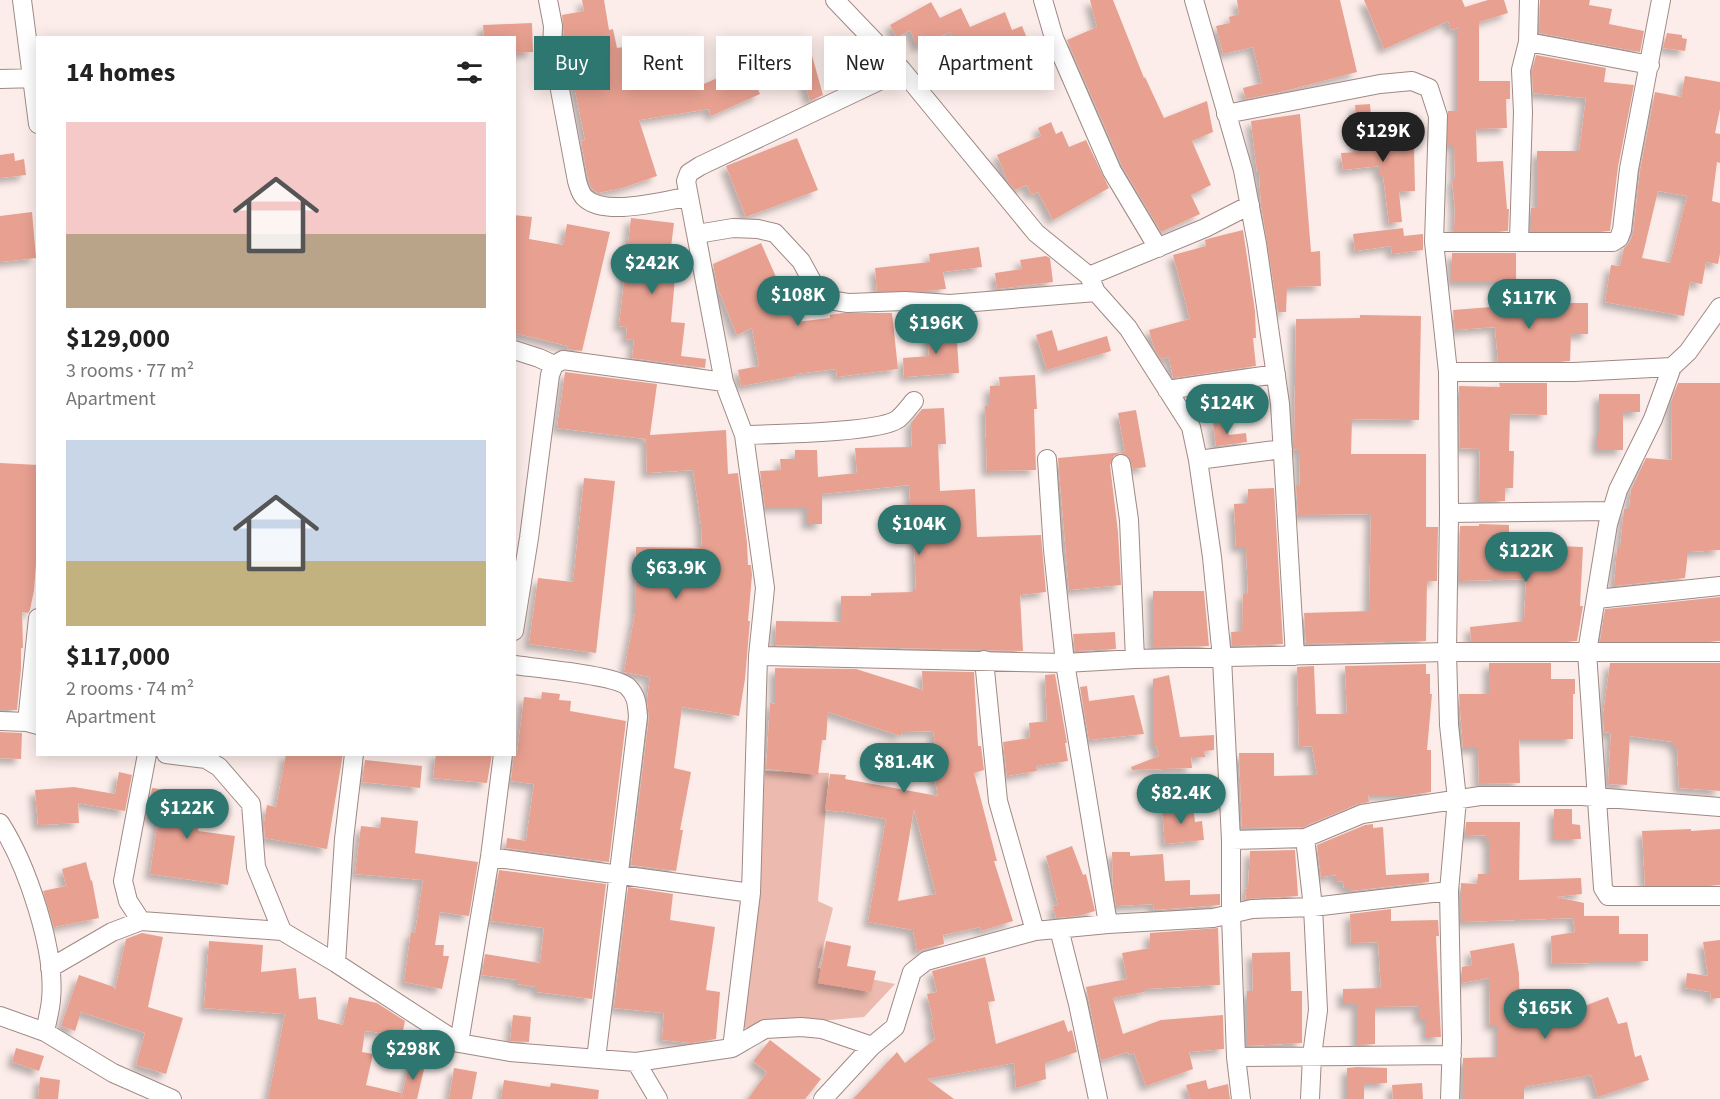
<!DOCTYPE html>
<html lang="en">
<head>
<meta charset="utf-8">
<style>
	body { margin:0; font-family:"Source Sans 3",sans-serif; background:#f2f2f2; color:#222; height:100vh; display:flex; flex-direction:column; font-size:22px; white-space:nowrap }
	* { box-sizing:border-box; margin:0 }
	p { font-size:20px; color:#767676 }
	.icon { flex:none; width:33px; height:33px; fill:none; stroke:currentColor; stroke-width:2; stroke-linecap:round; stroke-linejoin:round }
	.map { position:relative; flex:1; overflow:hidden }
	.panel { position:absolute; left:36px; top:36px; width:480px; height:720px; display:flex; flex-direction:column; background:#fff; border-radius:0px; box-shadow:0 3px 15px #0003 }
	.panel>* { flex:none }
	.guide { position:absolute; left:534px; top:36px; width:570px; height:54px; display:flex; gap:12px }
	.price { position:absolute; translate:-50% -51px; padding:0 14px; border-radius:21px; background:#2e7670; color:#fff; font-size:20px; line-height:39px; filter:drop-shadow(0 2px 3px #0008) }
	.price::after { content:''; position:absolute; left:50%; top:36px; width:18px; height:14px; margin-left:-9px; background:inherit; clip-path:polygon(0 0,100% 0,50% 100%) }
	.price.on { background:#222; color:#fff }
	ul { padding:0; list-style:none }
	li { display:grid; align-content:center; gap:12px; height:318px; padding:0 30px }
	li span { display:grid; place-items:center; height:186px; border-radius:0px; color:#555 }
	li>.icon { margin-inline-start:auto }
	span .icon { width:108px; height:108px; fill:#fffc; stroke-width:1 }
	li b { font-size:26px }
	h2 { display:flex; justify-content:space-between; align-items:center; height:72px; padding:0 30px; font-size:26px }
	.pill { padding:0 21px; border-radius:0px; background:#fff; box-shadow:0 3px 15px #0003; font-size:21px; line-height:54px }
	.pill.on { background:#2e7670; color:#fff }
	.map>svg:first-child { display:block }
</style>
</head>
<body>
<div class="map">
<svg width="1720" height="1099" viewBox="0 0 1720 1099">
	<defs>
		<filter id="shadow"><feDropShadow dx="-5.5" dy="5.5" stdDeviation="3" flood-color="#0004"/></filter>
	</defs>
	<rect width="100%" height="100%" fill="#fcedea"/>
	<!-- green -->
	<path fill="#ecbaaf" d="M765 771 829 773 818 901 833 908 818 968 895 984 864 1017 744 1028Z"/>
	<!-- building -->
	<path fill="#e8a191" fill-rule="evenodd" filter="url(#shadow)" d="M582 0H604L609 30 613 29 617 48 690 38 697 87 747 65 760 94 711 116 709 109 639 120 657 176 622 188 598 193 591 188 587 174 581 141 585 140 564 36 562 15 584 11Z
		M1090 0H1113L1144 78 1145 77 1164 118 1207 101 1213 132 1192 141 1211 185 1191 195 1200 214 1161 232 1122 166 1067 40 1097 27Z
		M1237 0H1340L1357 72 1285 91 1246 99 1243 88 1262 83 1253 47 1223 54 1216 26 1230 23 1229 17 1239 14Z
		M1364 0H1462L1465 7 1488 0H1504L1508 13 1479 22V81H1510V99H1506L1507 128 1476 129 1477 162 1503 161 1507 209H1509L1508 231H1451L1454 230 1455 210 1452 179H1455L1454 145H1448V111H1458V28L1451 30 1448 21 1384 49Z
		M1540 0H1590L1589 5 1612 9 1609 24 1644 31 1640 52 1539 33Z
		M931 2 940 18 961 8 970 27 1005 12 1012 30 1022 26 1029 43 986 60 987 62 968 71 950 32 918 47 910 30 897 38 890 25Z
		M532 23 533 52 514 53V38H484L483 25Z
		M1667 33 1682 35V38L1687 39 1685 51 1663 48Z
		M811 52 823 95 810 101 803 77 788 81 782 60Z
		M1536 55 1606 68 1604 82 1634 85 1618 167 1610 231H1531V208L1537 207V151H1579L1586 98 1533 93 1532 71Z
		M1685 76 1720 82V109L1715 133 1720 134V163L1717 162 1712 201 1720 203V254L1718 264 1706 262 1702 284 1690 282 1684 316 1605 302 1611 265 1620 266 1624 248 1629 243 1633 234 1640 171 1655 92 1681 97ZM1658 191 1687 196 1670 263 1642 258Z
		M1370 104 1373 146 1414 147 1415 191 1399 192 1402 222 1389 223 1383 175H1379V166L1343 170 1341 153 1358 152 1355 105Z
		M1300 114 1311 252 1320 251 1321 286 1287 287 1286 312H1278L1261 204 1259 172H1257L1251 121Z
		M1051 122 1056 134 1062 131 1069 147 1086 140 1109 188 1053 220 1038 192 1031 195 1027 185 1015 190 1008 182 997 155 1041 136 1038 128Z
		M797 138 818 190 746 217 726 166Z
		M14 153 15 161 24 159 26 175 0 178V155Z
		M32 212 36 258 0 262V216Z
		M514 215 532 217 529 239 563 245 567 224 610 232 582 351 567 349 568 346 514 333Z
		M631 218 674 223 670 255 677 256 671 322 685 323 681 356 706 359 705 368 632 358 634 340 626 339 627 327 619 326Z
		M1403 228 1404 236 1423 234V250L1392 254 1391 246 1355 251 1353 234Z
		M1243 230 1255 311 1256 338H1253L1256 366 1173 378 1169 357 1161 359 1154 348 1149 330 1190 319 1173 255 1206 246 1205 240 1211 238Z
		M761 243 796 322 830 318V315L842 313H892L898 369 837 377 836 369 795 374 796 376 741 386 738 370 759 366 752 328 737 335 718 289 713 264Z
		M979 247 982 267 943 272 946 289 925 291H877L875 268 930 262 929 254Z
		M1452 253H1516V282H1452Z
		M1046 256 1050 258 1053 282 997 289 995 273 1022 269 1020 260Z
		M1555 303H1588V334H1571L1570 361H1498L1495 327 1455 330 1453 310 1517 305V308H1555Z
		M1360 315 1421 316 1419 420 1352 419 1351 454H1426V527H1438L1437 581H1427L1426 641 1306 644 1304 613 1369 611 1371 516 1369 514 1298 515 1296 486H1300L1299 450 1294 449 1296 319 1360 318Z
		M956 326 959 373 904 377 903 358 929 356 927 328Z
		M1052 330 1058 351 1107 336 1111 351 1047 370 1036 335Z
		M565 372 657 384 650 435 726 430 728 474 738 473 747 542 748 565H751L752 575 748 621H750L745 679 739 716 682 707 674 768 691 772 680 830H683L676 871 631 865 649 718 647 700 650 677 624 672 635 614 636 547 702 548 701 524 693 470 647 473 646 439 557 428Z
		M1035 375 1037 409H1034L1036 470 987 471 985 406H990V386H1000L999 377Z
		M1499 383H1547V415L1510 414 1509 451H1514L1513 488H1505V501H1479L1480 449 1460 448 1459 386 1500 387Z
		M1678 383H1720V550L1688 552 1685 578 1614 586 1617 548H1620L1624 509H1629L1631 490 1646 458 1672 460 1671 402Z
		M1599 394H1640V412H1623V450H1597V433H1599Z
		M944 408 946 444H938L940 491 975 489 977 537 1041 535 1046 592 1020 595 1023 651 775 645 776 621 841 622V596H871V593L913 592V589H916L913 514H911L909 485 822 494V524H807V507H765L760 471 781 470 780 459H795V450H817L818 477 857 473 855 448 912 447 911 423 922 409Z
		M1136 410 1146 467 1133 469 1129 457 1120 453 1114 456 1110 465 1118 532 1121 585 1069 590 1058 458 1125 452 1118 413Z
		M1227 420 1229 435 1246 433 1247 442 1216 446 1213 422Z
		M0 463 38 465V538L34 590 30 610 28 613 22 612 23 648H21V669L17 710H0Z
		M584 478 615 481 596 653 529 644 538 578 573 582Z
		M1274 488 1283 644 1232 646 1231 632 1242 631 1243 594H1248L1246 547H1236L1234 504 1248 503V489Z
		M1479 524 1509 525V544L1583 547 1580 606H1583L1577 641H1471L1470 627 1524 621 1526 579 1459 581 1460 526H1479Z
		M1153 591H1204L1209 646 1153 647Z
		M1720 597V641H1600L1605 609Z
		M1115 632 1116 649 1075 651 1073 634Z
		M1489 663H1551V679H1575V694H1573V739H1519L1520 783 1479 784 1478 748H1463L1459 694H1489Z
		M1610 663H1720V791L1679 788 1677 747H1674V742L1630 736 1627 785 1608 784 1611 733 1604 732 1603 715Z
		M1426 664V674H1430V694H1432L1427 750H1431V792L1410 795H1368L1369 802 1358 804 1303 827 1242 828 1239 753H1274V776L1317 775 1312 746 1299 747 1297 667 1314 666 1316 714H1347L1345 666Z
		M775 668 856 669 923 690 922 671 974 672 978 746H981L984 770 974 773 997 861H994L1013 921 981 931 980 927 943 935 944 944 917 951 913 930 868 922 886 819 841 811V812L825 810 830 774 846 775 845 779 938 796 934 774 940 772 933 731 902 732 901 736 828 712 826 740H822L818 775 766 769 770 703 775 704ZM914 809 936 894 898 901Z
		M1055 674 1067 743H1065L1068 761 1036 766 1037 771 1007 776 1003 742 1030 738 1029 723 1047 721 1045 675Z
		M1169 675 1180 737 1214 735V750L1204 751 1205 757H1191L1192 768 1132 770 1131 767 1159 756 1156 745H1153V679Z
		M1087 686 1089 701 1134 695 1144 734 1089 740 1080 687Z
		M542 692 560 694 559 700 571 701 570 711 626 721 609 862 506 848 507 838 526 841 534 784 511 781 514 754H517L524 697 541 699Z
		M0 732 22 733 21 759 0 758Z
		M286 754H343L327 849 265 838 264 823 267 805 276 807Z
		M436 754H492L487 783 433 778Z
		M365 760 422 766 420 788 362 782Z
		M119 772 132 775 125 811 78 803 79 823 38 825 35 790 74 787 115 794Z
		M152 788 203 795 198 831 235 836 228 885 150 874 158 820 151 819 152 816 147 815Z
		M1193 805 1195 822 1202 821 1204 840 1165 844 1162 809Z
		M1554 809H1572V824L1580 825 1581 839H1554Z
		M381 817 418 821 415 853 478 862 469 916 440 912 435 945H444L443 956H449L442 989 404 982 411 932 415 933 423 880 355 874 361 826 380 828Z
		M1466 822H1520L1519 880 1581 878 1582 894 1556 897 1584 903V916H1619V934H1648V961H1590V963L1552 964 1551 936 1575 932 1573 918 1461 922V883L1477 884 1478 874H1489V840H1486V835L1465 836Z
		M1373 824V828L1383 827 1386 875 1429 873V882L1350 891V888H1344L1343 881 1336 882V875L1321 877 1317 845 1365 825Z
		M1691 829V831L1720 829V885H1645L1642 831Z
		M1072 846 1083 875 1086 874 1095 911 1078 916 1056 918 1053 906 1058 905 1046 856Z
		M1295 850 1298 896 1246 899 1245 889 1248 888 1250 851Z
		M1112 852H1130V856L1163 854 1165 881 1190 880V895L1220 894V905L1154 910 1153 904 1116 906 1113 887Z
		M86 862 91 881 92 880 99 918 54 927 43 891 66 886 62 869Z
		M499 870 606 884 592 999 537 992V987L518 984V980L482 975 485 954 540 963 544 928 491 921Z
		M628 887 673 894 670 920 715 927 706 990 720 992 716 1039 691 1043 662 1040 664 1013 614 1008Z
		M1391 909V921L1438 920 1439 936H1436L1441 1037H1426V1019H1419V1006L1375 1007V1044L1357 1045V1004H1343V989L1381 988 1378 942 1351 943 1350 914Z
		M1218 928 1220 985 1144 989V992L1113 998 1123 1034 1161 1020 1223 1015 1224 1049 1189 1052 1193 1069 1146 1086 1134 1053 1129 1055 1128 1052 1101 1060 1086 987 1127 979 1122 953 1150 948V933Z
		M142 933 163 937 148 1007 183 1018 166 1074 136 1065 145 1033 81 1012 75 1031 61 1026 79 975 114 987 115 990 126 939Z
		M1720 940V998L1711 999 1710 992 1685 988 1687 973 1708 976 1703 942Z
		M209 941 263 945 261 972 296 968 299 999 316 997 318 1019 343 1025 349 997 377 1003 405 1021 402 1035 365 1031 362 1052 373 1054 366 1085 401 1093V1099H268L285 1014 204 1008Z
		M826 941 851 946 847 966 876 971 871 992 818 983Z
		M1514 943 1519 974 1520 1027 1572 1019 1569 1012 1608 997 1618 1024 1627 1022 1635 1057 1641 1055 1649 1080 1598 1097 1591 1075 1524 1087V1099H1463V1058L1498 1057V1025H1490L1489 978 1462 983V967L1472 965 1470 951Z
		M1290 952 1291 991H1302V1043L1247 1046V991H1253L1252 953Z
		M985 957 995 1001 988 1002 996 1044 1064 1020 1068 1032 1072 1030 1077 1052 1045 1063 1046 1079 1016 1088 1014 1063 927 1079 954 1099H853L897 1052 905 1063 935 1039 931 1020H933L927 994 937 992 932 971Z
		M513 1015 531 1017 529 1042 510 1041Z
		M770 1040 821 1079 805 1099H748L767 1072 753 1061Z
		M16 1048 44 1056 39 1071 12 1062Z
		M410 1062 425 1065 417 1099H401Z
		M1357 1067 1387 1068V1083H1364V1099H1347V1068Z
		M454 1068 477 1072 472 1099H449Z
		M40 1077 60 1080 58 1099H38Z
		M504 1080 550 1087 551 1083 599 1090 598 1099H501Z
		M1206 1080 1208 1089 1228 1084 1230 1099H1190L1186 1085Z
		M1422 1083 1423 1099H1393L1392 1085Z"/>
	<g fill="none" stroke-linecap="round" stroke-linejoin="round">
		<defs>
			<path id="minor" d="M22 0 38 124
				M548 0 553 26 552 47 577 181C579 187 580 194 585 198 605 217 661 201 687 197
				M835 0 902 70 1036 233 1089 276 1096 292 1128 328 1191 427 1198 460 1212 557 1222 658 1231 840V914L1236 1057 1241 1099
				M1043 0 1054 38 1112 171 1158 248
				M1194 0 1243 170 1257 244 1280 404 1295 656
				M1528 42 1650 65
				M0 79 38 78
				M697 234 733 228 758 229 775 233 801 261 818 292 829 300 848 303 905 301 950 304 1096 292
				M1519 240 1523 112 1521 70 1528 42 1529 0
				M1434 242H1613L1619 238 1622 230 1629 169 1661 0
				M1089 276 1205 228 1250 205
				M1720 307 1688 352 1672 367 1653 419 1618 490 1608 524 1587 652 1603 888 1608 896H1720
				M514 350 539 358 554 365
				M1448 372H1574L1672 367
				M1167 390 1276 374
				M744 435C773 434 879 433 898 419 904 414 909 407 914 401
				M1047 459 1053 550 1065 663 1108 924
				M1198 460 1283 449
				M1121 464 1129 520 1135 659
				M1449 513 1612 511
				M1597 599 1720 586
				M514 631 529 538 550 375 554 365 563 360 724 382
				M758 656 1065 663 1135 659 1447 652H1720
				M984 660 998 801 1035 931
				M514 665C535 668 616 675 628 687 637 696 637 705 638 717L596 1059
				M0 721 27 722 38 725
				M27 722 38 618
				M166 754 206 759 219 767 251 804 256 867 282 931 336 963 459 1043 510 1052 636 1062 658 1099
				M0 823C27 865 56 950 51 1000 50 1011 47 1021 45 1032
				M1305 838 1313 907 1318 1010 1312 1056 1310 1099
				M1231 840 1305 838 1362 814 1480 796H1582L1720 807
				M490 857 751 893
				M1449 891 1452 1040 1450 1099
				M141 921 128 901 123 881 147 754
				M1059 929 1078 1004 1098 1099
				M336 963 344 839 354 754
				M50 968 112 932 141 921 282 931
				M0 1016 45 1032 113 1073 172 1099
				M459 1043 490 857 503 754
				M732 1048 751 893 758 656 765 588 744 435 724 382 686 181 689 173 700 166 902 70
				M1236 1057 1452 1055
				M636 1062 732 1048 765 1029 801 1027 822 1029 872 1046
				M823 1099 872 1046 895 1027 912 972 926 961 1035 931 1108 924 1213 918 1252 909 1313 907 1449 891 1457 799 1449 725 1447 652 1449 513 1448 372 1434 242 1438 116 1429 88 1412 81 1380 84 1226 114"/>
		</defs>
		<!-- minor casing -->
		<use href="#minor" stroke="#9f8984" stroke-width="20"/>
		<!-- minor -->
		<use href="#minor" stroke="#fff" stroke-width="18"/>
	</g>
</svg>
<b class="price on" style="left:1383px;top:163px">$129K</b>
<b class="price" style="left:652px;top:295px">$242K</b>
<b class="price" style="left:798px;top:327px">$108K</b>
<b class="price" style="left:1529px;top:330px">$117K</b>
<b class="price" style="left:936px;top:355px">$196K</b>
<b class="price" style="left:1227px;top:435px">$124K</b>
<b class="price" style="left:919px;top:556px">$104K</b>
<b class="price" style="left:1526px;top:583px">$122K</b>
<b class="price" style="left:676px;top:600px">$63.9K</b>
<b class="price" style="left:904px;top:794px">$81.4K</b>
<b class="price" style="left:1181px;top:825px">$82.4K</b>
<b class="price" style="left:187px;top:840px">$122K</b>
<b class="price" style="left:1545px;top:1040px">$165K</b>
<b class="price" style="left:413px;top:1081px">$298K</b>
<div class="guide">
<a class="pill on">Buy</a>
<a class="pill">Rent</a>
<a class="pill">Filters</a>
<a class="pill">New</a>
<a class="pill">Apartment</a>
</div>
<section class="panel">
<h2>14 homes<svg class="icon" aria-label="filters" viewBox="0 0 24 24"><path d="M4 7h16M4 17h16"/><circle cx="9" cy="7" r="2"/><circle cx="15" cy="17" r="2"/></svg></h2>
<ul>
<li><span style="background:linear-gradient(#f6c9c9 60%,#b9a48a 0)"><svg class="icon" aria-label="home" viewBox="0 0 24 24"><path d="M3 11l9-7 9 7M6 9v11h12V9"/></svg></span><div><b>$129,000</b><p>3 rooms · 77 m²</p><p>Apartment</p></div></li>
<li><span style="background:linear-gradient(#c9d6e8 65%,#c2b280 0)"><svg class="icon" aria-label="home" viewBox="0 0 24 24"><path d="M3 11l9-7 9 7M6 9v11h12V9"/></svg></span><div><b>$117,000</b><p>2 rooms · 74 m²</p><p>Apartment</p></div></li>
</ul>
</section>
</div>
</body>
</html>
